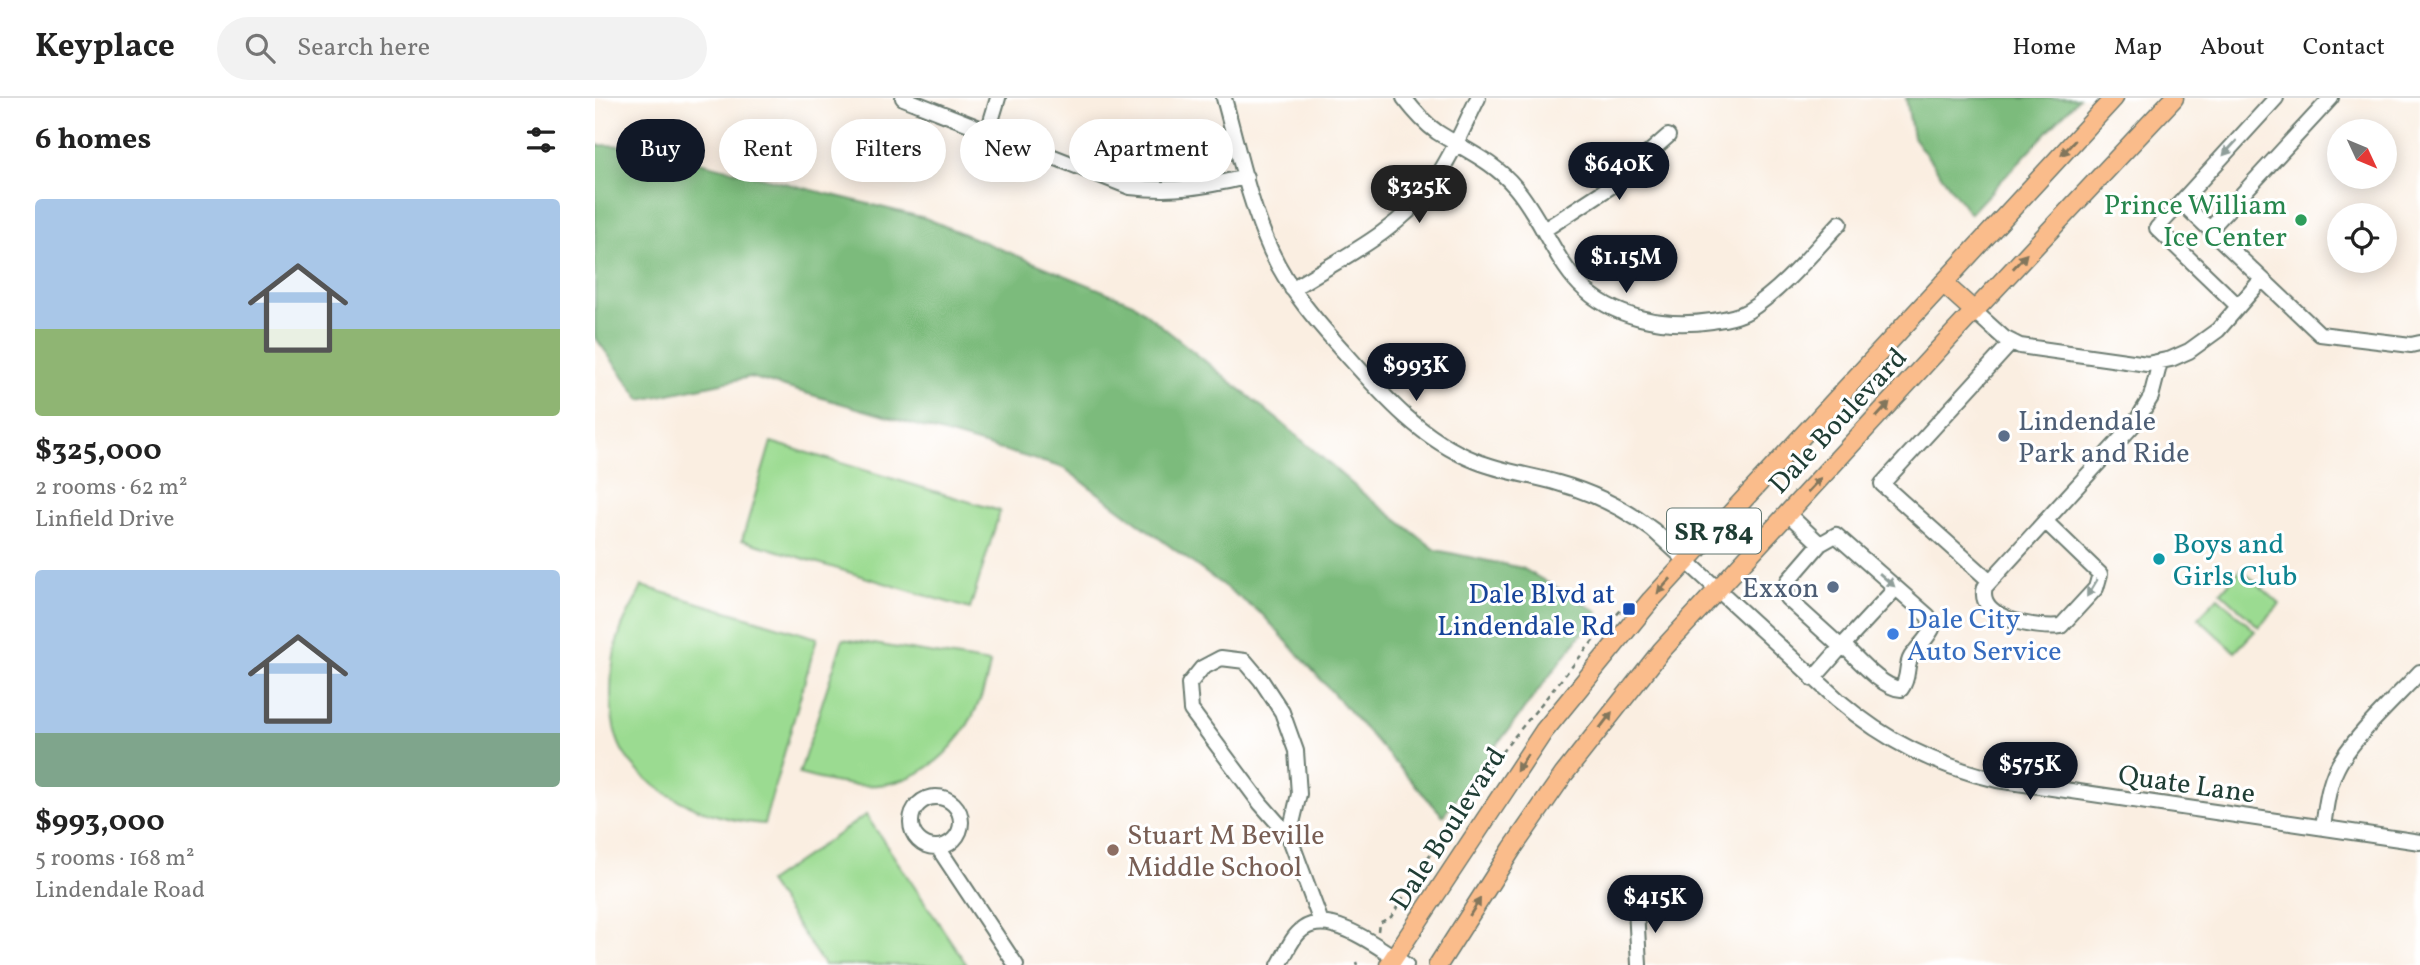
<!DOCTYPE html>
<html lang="en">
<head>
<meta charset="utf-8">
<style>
	body { margin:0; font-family:Vollkorn,serif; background:#f2f2f2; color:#222; height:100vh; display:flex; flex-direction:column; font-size:26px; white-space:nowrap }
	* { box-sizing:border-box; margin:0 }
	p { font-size:23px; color:#767676 }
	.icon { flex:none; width:38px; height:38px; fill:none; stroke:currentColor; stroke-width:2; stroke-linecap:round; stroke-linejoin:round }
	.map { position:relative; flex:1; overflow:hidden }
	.sheet { display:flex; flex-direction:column; background:#fff; width:595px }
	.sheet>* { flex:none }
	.banner { position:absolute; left:21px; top:21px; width:665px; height:63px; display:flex; gap:14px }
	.needle { width:46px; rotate:134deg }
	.buttons { position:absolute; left:1732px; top:21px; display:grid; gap:14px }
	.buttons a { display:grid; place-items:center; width:70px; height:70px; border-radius:50%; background:#fff; box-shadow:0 4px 18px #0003; font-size:35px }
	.price { position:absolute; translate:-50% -60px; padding:0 16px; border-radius:24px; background:#111827; color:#fff; font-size:23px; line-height:46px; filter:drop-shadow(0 2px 4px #0008) }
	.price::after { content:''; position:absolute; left:50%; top:42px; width:21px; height:16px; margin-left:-10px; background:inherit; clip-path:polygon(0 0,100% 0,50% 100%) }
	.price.selected { background:#222; color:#fff }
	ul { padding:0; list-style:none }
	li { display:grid; align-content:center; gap:14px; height:371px; padding:0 35px }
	li span { display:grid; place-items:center; height:217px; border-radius:7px; color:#555 }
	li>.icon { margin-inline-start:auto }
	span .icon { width:126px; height:126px; fill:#fffc; stroke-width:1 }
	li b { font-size:30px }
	h2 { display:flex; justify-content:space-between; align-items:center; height:84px; padding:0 35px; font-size:30px }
	.chip { padding:0 24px; border-radius:32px; background:#fff; box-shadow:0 4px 18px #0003; font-size:24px; line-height:63px }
	.chip.selected { background:#111827; color:#fff }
	header { display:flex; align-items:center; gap:42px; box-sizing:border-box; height:98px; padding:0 35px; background:#fff; border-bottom:2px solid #e0e0e0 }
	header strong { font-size:33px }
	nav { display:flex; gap:38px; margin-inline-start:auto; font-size:24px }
	.search { width:490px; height:63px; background:#f2f2f2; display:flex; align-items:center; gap:18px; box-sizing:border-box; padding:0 24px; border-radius:38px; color:#767676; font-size:26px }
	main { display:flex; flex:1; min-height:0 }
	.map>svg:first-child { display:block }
</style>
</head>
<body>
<header>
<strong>Keyplace</strong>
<div class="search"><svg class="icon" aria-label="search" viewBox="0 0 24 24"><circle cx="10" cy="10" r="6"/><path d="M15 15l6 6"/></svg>Search here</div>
<nav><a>Home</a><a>Map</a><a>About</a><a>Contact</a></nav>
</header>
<main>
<section class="sheet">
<h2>6 homes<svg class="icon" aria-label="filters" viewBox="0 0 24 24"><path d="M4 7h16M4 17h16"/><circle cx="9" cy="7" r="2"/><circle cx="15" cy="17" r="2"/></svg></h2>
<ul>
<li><span style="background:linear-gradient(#a9c7e8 60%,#8fb573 0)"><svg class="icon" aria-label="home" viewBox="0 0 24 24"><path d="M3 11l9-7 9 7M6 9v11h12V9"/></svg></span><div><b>$325,000</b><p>2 rooms · 62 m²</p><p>Linfield Drive</p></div></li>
<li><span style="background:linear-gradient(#a9c7e8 75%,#7fa58c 0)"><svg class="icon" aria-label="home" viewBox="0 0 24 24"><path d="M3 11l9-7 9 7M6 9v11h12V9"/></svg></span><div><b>$993,000</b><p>5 rooms · 168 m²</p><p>Lindendale Road</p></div></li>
</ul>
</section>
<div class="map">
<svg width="1825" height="867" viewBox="0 0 1825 867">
	<rect width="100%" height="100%" fill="#fff"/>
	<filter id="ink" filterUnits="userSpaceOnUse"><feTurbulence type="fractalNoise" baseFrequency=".0143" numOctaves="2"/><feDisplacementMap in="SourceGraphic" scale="14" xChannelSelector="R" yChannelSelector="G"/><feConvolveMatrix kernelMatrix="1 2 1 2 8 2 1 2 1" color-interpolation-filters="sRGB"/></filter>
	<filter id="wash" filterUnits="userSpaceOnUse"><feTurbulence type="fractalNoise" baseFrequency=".00686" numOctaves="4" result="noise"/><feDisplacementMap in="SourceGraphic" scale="28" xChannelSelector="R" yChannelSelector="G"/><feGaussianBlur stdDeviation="1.57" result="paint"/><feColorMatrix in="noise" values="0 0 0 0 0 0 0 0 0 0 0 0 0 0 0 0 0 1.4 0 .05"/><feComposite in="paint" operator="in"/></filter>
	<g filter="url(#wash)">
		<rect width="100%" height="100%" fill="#faeee1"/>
		<!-- green -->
		<path fill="#9bdb91" stroke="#5d8c62" stroke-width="2" d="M176 344 405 413 375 511 147 442Z
			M1646 471 1685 506 1664 529 1626 494Z
			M47 488 222 540 169 726C119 722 59 700 30 657 10 627 14 563 26 531 31 517 41 503 47 488Z
			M1623 499 1660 533 1640 554 1603 520Z
			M248 541 395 565C387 614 358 663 310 681 276 694 237 685 204 676Z
			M271 717 372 867H229L173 784Z"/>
		<!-- forest -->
		<path fill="#7cbb7b" stroke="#4e7c58" stroke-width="2" d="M1311 0H1484L1375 116 1318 39Z
			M0 47 40 48 330 120 538 205 687 325 770 397 841 452 927 470 1003 514 848 718 668 517 469 370 155 279 46 302 0 239Z"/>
	</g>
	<g filter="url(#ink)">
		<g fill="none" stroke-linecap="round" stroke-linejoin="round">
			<defs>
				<path id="minor" d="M308 0 535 89C580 94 608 89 651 79
					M629 0C643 51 654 105 676 153 694 192 722 224 751 256 789 299 827 342 881 363 908 374 936 377 963 385 999 395 1029 410 1058 432L1243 602C1292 644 1340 667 1402 682L1825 744
					M809 0C819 13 829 25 842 34 870 52 898 63 920 89 945 118 958 158 984 186 1018 221 1071 230 1117 223 1129 221 1143 219 1153 213 1189 190 1216 156 1245 125
					M1681 0 1586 104 1725 236 1816 247 1825 245
					M393 33 403 0
					M1586 104 1562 130 1643 208
					M1615 131 1736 0
					M949 132 1015 89 1073 38
					M697 191C744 161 801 135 835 89 855 62 868 30 883 0
					M1379 213 1409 240 1425 248 1552 266 1576 261 1594 253 1623 232 1667 181
					M1192 415 1225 446 1241 437 1333 518 1337 531C1331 542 1323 549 1316 559 1310 569 1315 579 1306 591 1287 590 1262 560 1248 547L1301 490
					M1450 423 1505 476 1501 490 1466 528C1443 531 1380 521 1390 489L1541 324 1556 299 1565 264
					M1225 446 1193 483 1192 500 1246 549
					M1395 483 1287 386 1417 244
					M1218 581 1248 547
					M316 724a25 25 0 1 1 50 0a25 25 0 1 1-50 0Z
					M1728 729C1731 709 1733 688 1742 670 1756 641 1802 599 1825 574
					M694 738 666 706 596 612 594 586 607 570 626 560 650 563 666 582 687 614 701 653 704 696 694 738 726 824
					M344 751 421 867
					M1041 810 1044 867
					M684 867C691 856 696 839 708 831 736 811 786 851 811 867"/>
				<path id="major" d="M1348 185 1379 213
					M794 867 949 633 1056 502 1519 0
					M843 867 917 751 969 676 1067 552 1355 239 1579 0"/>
			</defs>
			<!-- minor casing -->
			<use href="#minor" stroke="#6c7b71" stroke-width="18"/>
			<!-- major casing -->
			<use href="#major" stroke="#6c7b71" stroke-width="21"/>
			<!-- path -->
			<path stroke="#6c7b71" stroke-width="2.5" stroke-dasharray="5 5" stroke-linecap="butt" d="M783 833 784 825 796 819 869 702 892 672 1007 532 1028 510
				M761 864 762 867"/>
			<!-- minor -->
			<use href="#minor" stroke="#fff" stroke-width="14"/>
			<!-- major -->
			<use href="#major" stroke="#fabc8b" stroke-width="18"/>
		</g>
		<!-- one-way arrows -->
		<defs><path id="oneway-solid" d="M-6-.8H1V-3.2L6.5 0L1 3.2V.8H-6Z" transform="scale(1.75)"/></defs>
		<g fill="#82765b">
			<use href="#oneway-solid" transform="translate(1473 50) rotate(133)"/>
			<use href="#oneway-solid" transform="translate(1425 163) rotate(-47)"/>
			<use href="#oneway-solid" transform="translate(1288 312) rotate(-48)"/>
			<use href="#oneway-solid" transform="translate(1219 387) rotate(-47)"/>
			<use href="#oneway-solid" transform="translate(1069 488) rotate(132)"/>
			<use href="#oneway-solid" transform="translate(1011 622) rotate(-53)"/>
			<use href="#oneway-solid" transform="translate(927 665) rotate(124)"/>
			<use href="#oneway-solid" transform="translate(880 809) rotate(-58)"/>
		</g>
		<g fill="#8f9e9a">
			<use href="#oneway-solid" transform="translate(1635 50) rotate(132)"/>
			<use href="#oneway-solid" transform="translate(1292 482) rotate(41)"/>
			<use href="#oneway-solid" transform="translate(1497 490) rotate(121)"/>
		</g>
	</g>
	<!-- markers -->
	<circle fill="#2e9e5b" stroke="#fff" stroke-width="2.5" cx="1706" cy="122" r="7"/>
	<g fill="#5c6f8a" stroke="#fff" stroke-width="2.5">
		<circle cx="1409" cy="338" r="7"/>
		<circle cx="1238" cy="489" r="7"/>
	</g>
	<circle fill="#0f9aa8" stroke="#fff" stroke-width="2.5" cx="1564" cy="461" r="7"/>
	<rect fill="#1a4fb4" stroke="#fff" stroke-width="2.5" x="1027" y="504" width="14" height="14" rx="3.5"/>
	<circle fill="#3f7fe0" stroke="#fff" stroke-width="2.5" cx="1298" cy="536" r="7"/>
	<circle fill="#8d6e63" stroke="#fff" stroke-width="2.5" cx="518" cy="752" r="7"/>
	<g text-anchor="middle" stroke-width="6" stroke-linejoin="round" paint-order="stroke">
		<!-- shield labels -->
		<rect fill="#fff" stroke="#627771" stroke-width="2" x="1072" y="410.5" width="94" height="45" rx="5"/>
		<g font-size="26" font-weight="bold" fill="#1f3d34">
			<text x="1119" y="442">SR 784</text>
		</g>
		<!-- leisure labels -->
		<g font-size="28" fill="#27864d" stroke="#fff" text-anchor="end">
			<text x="1692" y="116">Prince William<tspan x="1692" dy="32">Ice Center</tspan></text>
		</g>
		<!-- street labels -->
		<g font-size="28" fill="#1f3d34" stroke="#fff">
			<text transform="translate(1242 322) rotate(-47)" y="10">Dale Boulevard</text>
			<text transform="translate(1592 685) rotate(8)" y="10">Quate Lane</text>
			<text transform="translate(852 730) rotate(-57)" y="10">Dale Boulevard</text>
		</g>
		<!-- service labels -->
		<g font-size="28" fill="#4e5e75" stroke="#fff" text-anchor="start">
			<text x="1423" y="332">Lindendale<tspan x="1423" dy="32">Park and Ride</tspan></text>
			<text x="1224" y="499" text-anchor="end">Exxon</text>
		</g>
		<!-- culture labels -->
		<g font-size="28" fill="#0d838f" stroke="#fff" text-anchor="start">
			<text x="1578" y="455">Boys and<tspan x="1578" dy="32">Girls Club</tspan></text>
		</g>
		<!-- transit labels -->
		<g font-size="28" fill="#164399" stroke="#fff" text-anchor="end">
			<text x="1020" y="505">Dale Blvd at<tspan x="1020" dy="32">Lindendale Rd</tspan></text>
		</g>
		<!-- shop labels -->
		<g font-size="28" fill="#366cbe" stroke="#fff" text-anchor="start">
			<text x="1312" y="530">Dale City<tspan x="1312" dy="32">Auto Service</tspan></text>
		</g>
		<!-- education labels -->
		<g font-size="28" fill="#785e54" stroke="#fff" text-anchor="start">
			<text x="532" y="746">Stuart M Beville<tspan x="532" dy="32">Middle School</tspan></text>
		</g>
	</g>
</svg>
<div class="buttons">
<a><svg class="needle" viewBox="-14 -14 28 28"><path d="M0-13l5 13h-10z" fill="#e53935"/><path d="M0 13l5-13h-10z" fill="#767676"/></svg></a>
<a><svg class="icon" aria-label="locate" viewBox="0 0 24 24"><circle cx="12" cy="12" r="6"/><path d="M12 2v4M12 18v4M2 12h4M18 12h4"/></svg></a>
</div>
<b class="price" style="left:1024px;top:104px">$640K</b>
<b class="price selected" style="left:824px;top:127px">$325K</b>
<b class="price" style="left:1031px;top:197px">$1.15M</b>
<b class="price" style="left:821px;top:305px">$993K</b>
<b class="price" style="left:1435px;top:704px">$575K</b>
<b class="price" style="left:1060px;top:837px">$415K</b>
<div class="banner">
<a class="chip selected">Buy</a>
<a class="chip">Rent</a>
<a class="chip">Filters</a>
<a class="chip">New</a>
<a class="chip">Apartment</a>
</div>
</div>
</main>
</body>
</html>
